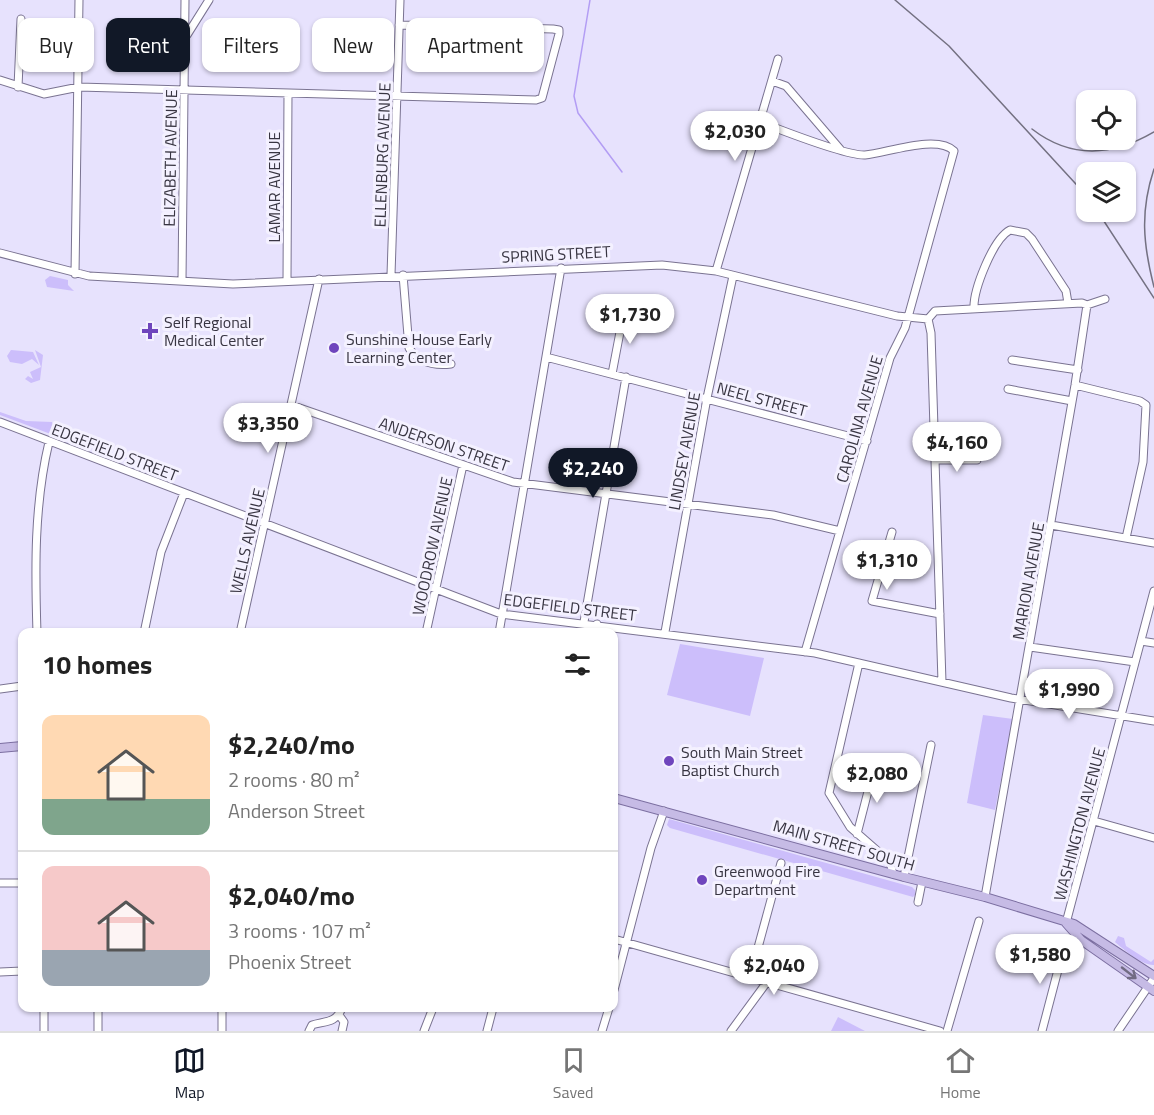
<!DOCTYPE html>
<html lang="en">
<head>
<meta charset="utf-8">
<style>
	body { margin:0; font-family:"Titillium Web",sans-serif; background:#f2f2f2; color:#222; height:100vh; display:flex; flex-direction:column; font-size:22px; white-space:nowrap }
	* { box-sizing:border-box; margin:0 }
	p { font-size:20px; color:#767676 }
	.icon { flex:none; width:33px; height:33px; fill:none; stroke:currentColor; stroke-width:2; stroke-linecap:round; stroke-linejoin:round }
	.map { position:relative; flex:1; overflow:hidden }
	.side { position:absolute; left:18px; top:628px; width:600px; height:384px; display:flex; flex-direction:column; background:#fff; border-radius:12px; box-shadow:0 2px 4px #0004 }
	.side>* { flex:none }
	.guide { position:absolute; left:18px; top:18px; width:600px; height:54px; display:flex; gap:12px }
	.fabs { position:absolute; left:1076px; top:90px; display:grid; gap:12px }
	.fabs a { display:grid; place-items:center; width:60px; height:60px; border-radius:12px; background:#fff; box-shadow:0 2px 4px #0004; font-size:30px }
	.price { position:absolute; translate:-50% -51px; padding:0 14px; border-radius:21px; background:#fff; color:#222; font-size:20px; line-height:39px; filter:drop-shadow(0 2px 3px #0008) }
	.price::after { content:''; position:absolute; left:50%; top:36px; width:18px; height:14px; margin-left:-9px; background:inherit; clip-path:polygon(0 0,100% 0,50% 100%) }
	.price.on { background:#111827; color:#fff }
	ul { padding:0; list-style:none }
	li { display:flex; align-items:center; gap:18px; height:150px; padding:0 24px }
	li+li { border-top:2px solid #e0e0e0 }
	li span { display:grid; place-items:center; flex:none; width:168px; height:120px; border-radius:12px; color:#555 }
	li>.icon { margin-inline-start:auto }
	span .icon { width:72px; height:72px; fill:#fffc; stroke-width:1 }
	li b { font-size:26px }
	h2 { display:flex; justify-content:space-between; align-items:center; height:72px; padding:0 24px; font-size:26px }
	.chip { padding:0 21px; border-radius:12px; background:#fff; box-shadow:0 2px 4px #0004; font-size:21px; line-height:54px }
	.chip.on { background:#111827; color:#fff }
	.tab-bar { display:flex; justify-content:space-around; align-items:center; height:84px; border-top:2px solid #e0e0e0; background:#fff; font-size:16px; color:#767676 }
	.tab-bar a { display:grid; justify-items:center; gap:3px }
	.tab-bar .on { color:#111827 }
	.map>svg:first-child { display:block }
</style>
</head>
<body>
<div class="map">
<svg width="1154" height="1031" viewBox="0 0 1154 1031">
	<rect width="100%" height="100%" fill="#e7e2fd"/>
	<!-- green -->
	<path fill="#ccbefb" d="M50 276 68 280V285L74 291 47 287 45 280Z
		M11 350 33 352 39 365 32 359 22 364 10 362 7 356Z
		M35 350 43 355 40 380 31 383 25 379 28 376 33 379 30 372 41 367Z
		M0 412 26 421 52 422 56 436 0 415Z
		M127 451V455L156 461 145 469 124 462 122 454Z
		M680 644 764 658 750 716 667 695Z
		M983 715 1013 719 995 810 967 803Z
		M669 819 912 887 915 890V895L913 897 670 828 667 825Z
		M1118 936 1124 938 1126 946 1151 962 1154 959V965C1143 966 1124 950 1115 942Z
		M838 1017 865 1031H831Z"/>
	<g fill="none" stroke-linecap="round" stroke-linejoin="round">
		<!-- stream -->
		<path stroke="#b39df4" stroke-width="1.5" d="M590 0 574 96 578 113 622 172"/>
		<defs>
			<path id="minor" d="M187 35 209 0
				M0 80 44 94 79 87 536 100 542 98 559 34V30L553 29 399 25
				M772 81 786 86 840 149
				M18 87 21 19
				M760 122C781 130 846 156 865 155 887 153 937 134 954 151L905 328 890 358 805 652
				M0 253 89 276 233 284 662 265 716 271 897 316 928 319 935 311 1082 303 1087 305 1105 299
				M716 271 778 59
				M75 274 79 0
				M391 275 400 0
				M403 275 409 348C419 363 434 366 451 364
				M182 280 185 0
				M287 281 288 93
				M974 309C973 290 993 239 1010 230L1026 233 1032 239 1066 291 1068 303
				M928 319 931 333 942 682
				M546 357 867 441
				M1012 360 1078 370
				M612 374 624 311
				M1075 385 1140 401 1146 405 1143 462 1126 538
				M1008 389 1072 401
				M291 405 513 482 773 515 840 531
				M0 422 501 614 815 653 1011 698 1154 721
				M935 460H977
				M1051 525 1154 543
				M892 532 872 601 940 614
				M584 622 626 377
				M665 632 707 398 733 276
				M37 633C35 569 34 505 49 442
				M144 633 161 552 184 493
				M240 633 319 279
				M426 633 463 465
				M499 633 561 268
				M596 633 597 624
				M1141 641 1154 643
				M1030 647 1135 662
				M859 663 829 793 850 827 890 862 893 874
				M0 689 22 686
				M1094 821 1154 838
				M857 834 874 768
				M904 877 931 745
				M0 883H22
				M985 897 1075 385 1087 305
				M918 902 922 882
				M1066 923 1154 591
				M614 939 940 1031
				M0 972 22 971
				M750 977 781 863
				M614 990 651 848 664 811
				M98 1008V1031
				M222 1008V1031
				M339 1015 344 1022 342 1031
				M44 1031V1008
				M309 1031 312 1025C326 1021 336 1023 342 1008
				M424 1031 433 1008
				M487 1031 493 1008
				M602 1031 609 1008
				M731 1031 767 982
				M947 1031 979 921
				M1042 1031 1064 947
				M1118 1031 1154 978"/>
			<path id="major" d="M0 748 22 746
				M614 798 904 877 985 897 1074 924 1154 976
				M1066 923 1081 940 1154 991"/>
		</defs>
		<!-- minor casing -->
		<use href="#minor" stroke="#7a7391" stroke-width="9"/>
		<!-- major casing -->
		<use href="#major" stroke="#7c6fa1" stroke-width="10"/>
		<!-- minor -->
		<use href="#minor" stroke="#fff" stroke-width="7"/>
		<!-- major -->
		<use href="#major" stroke="#c6bbe5" stroke-width="8"/>
		<!-- rail -->
		<path stroke="#747182" stroke-width="1.5" d="M895 0 949 46 1086 195
			M1032 129C1072 160 1113 156 1154 132
			M1154 169C1140 211 1143 244 1154 287
			M1098 212 1154 298"/>
	</g>
	<!-- one-way arrows -->
	<defs><path id="oneway-shaft" d="M-6 0H5M1.5-3L5.5 0L1.5 3" fill="none" stroke-width="1.6" stroke-linecap="round" stroke-linejoin="round" transform="scale(1.5)"/></defs>
	<use stroke="#716b83" href="#oneway-shaft" transform="translate(1129 973) rotate(38)"/>
	<!-- markers -->
	<g fill="#6f45bd" stroke="#f4f1ff" stroke-width="2">
		<path d="M147 322h6v6h6v6h-6v6h-6v-6h-6v-6h6z"/>
		<circle cx="334" cy="348" r="6"/>
		<circle cx="669" cy="761" r="6"/>
		<circle cx="702" cy="880" r="6"/>
	</g>
	<g text-anchor="middle" stroke-width="6" stroke-linejoin="round" paint-order="stroke">
		<!-- street labels -->
		<g font-size="16" fill="#383542" stroke="#f4f1ff">
			<text transform="translate(382 155) rotate(-88)" y="6">ELLENBURG AVENUE</text>
			<text transform="translate(170 158) rotate(-89)" y="6">ELIZABETH AVENUE</text>
			<text transform="translate(274 187) rotate(-90)" y="6">LAMAR AVENUE</text>
			<text transform="translate(556 254) rotate(-3)" y="6">SPRING STREET</text>
			<text transform="translate(762 399) rotate(15)" y="6">NEEL STREET</text>
			<text transform="translate(859 419) rotate(-74)" y="6">CAROLINA AVENUE</text>
			<text transform="translate(444 444) rotate(19)" y="6">ANDERSON STREET</text>
			<text transform="translate(684 451) rotate(-80)" y="6">LINDSEY AVENUE</text>
			<text transform="translate(115 452) rotate(21)" y="6">EDGEFIELD STREET</text>
			<text transform="translate(247 541) rotate(-77)" y="6">WELLS AVENUE</text>
			<text transform="translate(432 546) rotate(-78)" y="6">WOODROW AVENUE</text>
			<text transform="translate(1028 581) rotate(-80)" y="6">MARION AVENUE</text>
			<text transform="translate(570 607) rotate(7)" y="6">EDGEFIELD STREET</text>
			<text transform="translate(1079 824) rotate(-75)" y="6">WASHINGTON AVENUE</text>
			<text transform="translate(844 845) rotate(16)" y="6">MAIN STREET SOUTH</text>
		</g>
		<!-- poi labels -->
		<g font-size="16" fill="#383542" stroke="#f4f1ff" text-anchor="start">
			<text x="164" y="328">Self Regional<tspan x="164" dy="18">Medical Center</tspan></text>
			<text x="346" y="345">Sunshine House Early<tspan x="346" dy="18">Learning Center</tspan></text>
			<text x="681" y="758">South Main Street<tspan x="681" dy="18">Baptist Church</tspan></text>
			<text x="714" y="877">Greenwood Fire<tspan x="714" dy="18">Department</tspan></text>
		</g>
	</g>
</svg>
<div class="fabs">
<a><svg class="icon" aria-label="locate" viewBox="0 0 24 24"><circle cx="12" cy="12" r="6"/><path d="M12 2v4M12 18v4M2 12h4M18 12h4"/></svg></a>
<a><svg class="icon" aria-label="layers" viewBox="0 0 24 24"><path d="M12 4l9 5-9 5-9-5zM3 14l9 5 9-5"/></svg></a>
</div>
<b class="price" style="left:735px;top:162px">$2,030</b>
<b class="price" style="left:630px;top:345px">$1,730</b>
<b class="price" style="left:268px;top:454px">$3,350</b>
<b class="price" style="left:957px;top:473px">$4,160</b>
<b class="price on" style="left:593px;top:499px">$2,240</b>
<b class="price" style="left:887px;top:591px">$1,310</b>
<b class="price" style="left:1069px;top:720px">$1,990</b>
<b class="price" style="left:877px;top:804px">$2,080</b>
<b class="price" style="left:1040px;top:985px">$1,580</b>
<b class="price" style="left:774px;top:996px">$2,040</b>
<div class="guide">
<a class="chip">Buy</a>
<a class="chip on">Rent</a>
<a class="chip">Filters</a>
<a class="chip">New</a>
<a class="chip">Apartment</a>
</div>
<section class="side">
<h2>10 homes<svg class="icon" aria-label="filters" viewBox="0 0 24 24"><path d="M4 7h16M4 17h16"/><circle cx="9" cy="7" r="2"/><circle cx="15" cy="17" r="2"/></svg></h2>
<ul>
<li><span style="background:linear-gradient(#ffd9b3 70%,#7fa58c 0)"><svg class="icon" aria-label="home" viewBox="0 0 24 24"><path d="M3 11l9-7 9 7M6 9v11h12V9"/></svg></span><div><b>$2,240/mo</b><p>2 rooms · 80 m²</p><p>Anderson Street</p></div></li>
<li><span style="background:linear-gradient(#f6c9c9 70%,#9aa5b1 0)"><svg class="icon" aria-label="home" viewBox="0 0 24 24"><path d="M3 11l9-7 9 7M6 9v11h12V9"/></svg></span><div><b>$2,040/mo</b><p>3 rooms · 107 m²</p><p>Phoenix Street</p></div></li>
</ul>
</section>
</div>
<nav class="tab-bar">
<a class="on"><svg class="icon" aria-label="map" viewBox="0 0 24 24"><path d="M3 6l6-2 6 2 6-2v14l-6 2-6-2-6 2zM9 4v14M15 6v14"/></svg>Map</a>
<a><svg class="icon" aria-label="saved" viewBox="0 0 24 24"><path d="M7 4h10v16l-5-4-5 4z"/></svg>Saved</a>
<a><svg class="icon" aria-label="home" viewBox="0 0 24 24"><path d="M3 11l9-7 9 7M6 9v11h12V9"/></svg>Home</a>
</nav>
</body>
</html>
